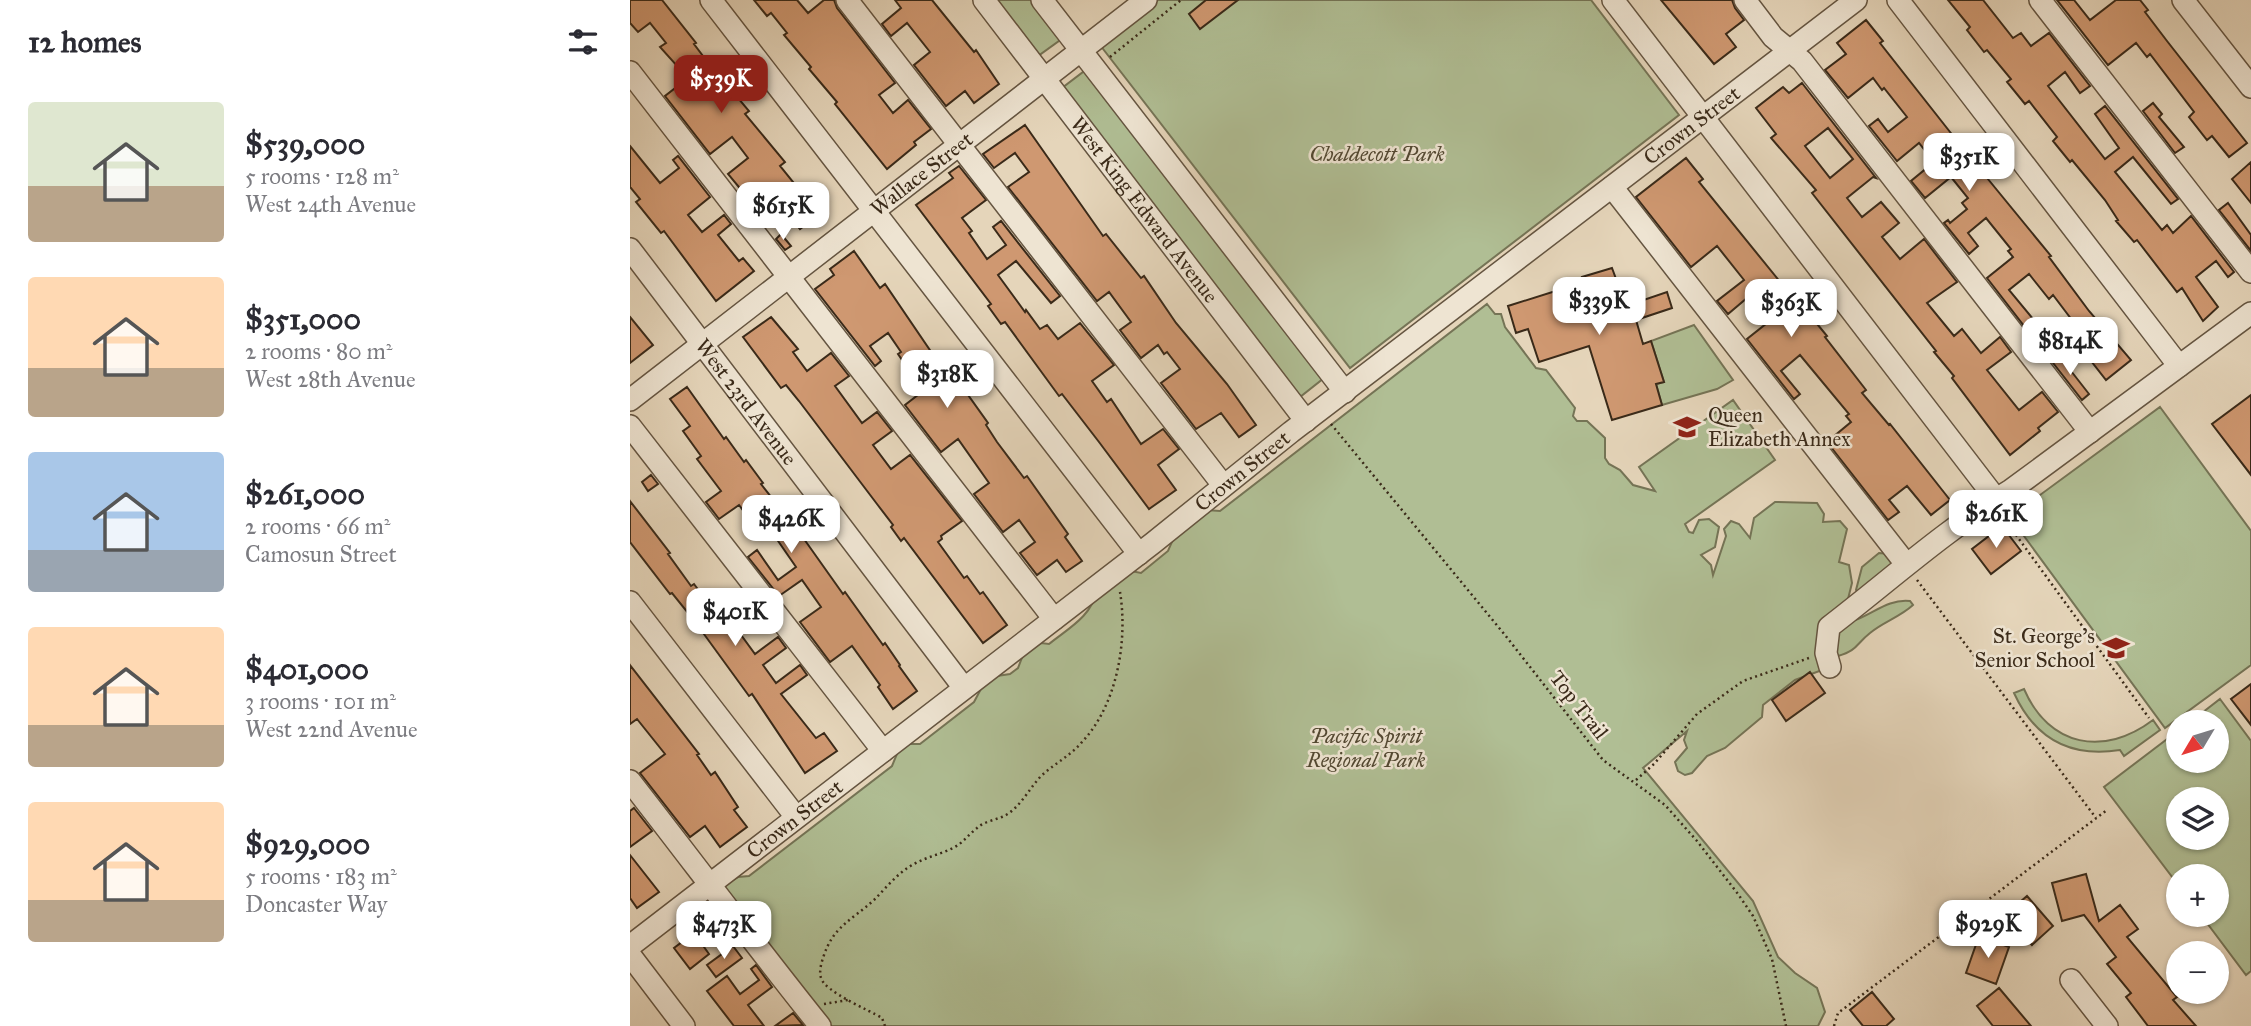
<!DOCTYPE html>
<html lang="en">
<head>
<meta charset="utf-8">
<style>
	body { margin:0; font-family:"IM FELL Great Primer",serif; background:#f2f2f3; color:#2b2b33; height:100vh; display:flex; flex-direction:column; font-size:26px; white-space:nowrap }
	* { box-sizing:border-box; margin:0 }
	p { font-size:23px; color:#7c7c81 }
	.icon { flex:none; width:38px; height:38px; fill:none; stroke:currentColor; stroke-width:2; stroke-linecap:round; stroke-linejoin:round }
	.map { position:relative; flex:1; overflow:hidden }
	.details { display:flex; flex-direction:column; background:#fff; width:630px }
	.details>* { flex:none }
	.needle { width:46px; rotate:232deg }
	.tools { position:absolute; left:1536px; top:710px; display:grid; gap:14px }
	.tools a { display:grid; place-items:center; width:63px; height:63px; border-radius:50%; background:#fff; box-shadow:0 2px 5px #0004; font-size:35px }
	.price { position:absolute; translate:-50% -60px; padding:0 16px; border-radius:14px; background:#fff; color:#222; font-size:23px; line-height:46px; filter:drop-shadow(0 2px 4px #0008) }
	.price::after { content:''; position:absolute; left:50%; top:42px; width:21px; height:16px; margin-left:-10px; background:inherit; clip-path:polygon(0 0,100% 0,50% 100%) }
	.price.active { background:#8f2418; color:#fff }
	ul { padding:0; list-style:none }
	li { display:flex; align-items:center; gap:21px; height:175px; padding:0 28px }
	li span { display:grid; place-items:center; flex:none; width:196px; height:140px; border-radius:7px; color:#555 }
	li>.icon { margin-inline-start:auto }
	span .icon { width:84px; height:84px; fill:#fffc; stroke-width:1 }
	li b { font-size:30px }
	h2 { display:flex; justify-content:space-between; align-items:center; height:84px; padding:0 28px; font-size:30px }
	main { display:flex; flex:1; min-height:0 }
	.map>svg:first-child { display:block }
</style>
</head>
<body>
<main>
<section class="details">
<h2>12 homes<svg class="icon" aria-label="filters" viewBox="0 0 24 24"><path d="M4 7h16M4 17h16"/><circle cx="9" cy="7" r="2"/><circle cx="15" cy="17" r="2"/></svg></h2>
<ul>
<li><span style="background:linear-gradient(#dfe7d0 60%,#b9a48a 0)"><svg class="icon" aria-label="home" viewBox="0 0 24 24"><path d="M3 11l9-7 9 7M6 9v11h12V9"/></svg></span><div><b>$539,000</b><p>5 rooms · 128 m²</p><p>West 24th Avenue</p></div></li>
<li><span style="background:linear-gradient(#ffd9b3 65%,#b9a48a 0)"><svg class="icon" aria-label="home" viewBox="0 0 24 24"><path d="M3 11l9-7 9 7M6 9v11h12V9"/></svg></span><div><b>$351,000</b><p>2 rooms · 80 m²</p><p>West 28th Avenue</p></div></li>
<li><span style="background:linear-gradient(#a9c7e8 70%,#9aa5b1 0)"><svg class="icon" aria-label="home" viewBox="0 0 24 24"><path d="M3 11l9-7 9 7M6 9v11h12V9"/></svg></span><div><b>$261,000</b><p>2 rooms · 66 m²</p><p>Camosun Street</p></div></li>
<li><span style="background:linear-gradient(#ffd9b3 70%,#b9a48a 0)"><svg class="icon" aria-label="home" viewBox="0 0 24 24"><path d="M3 11l9-7 9 7M6 9v11h12V9"/></svg></span><div><b>$401,000</b><p>3 rooms · 101 m²</p><p>West 22nd Avenue</p></div></li>
<li><span style="background:linear-gradient(#ffd9b3 70%,#b9a48a 0)"><svg class="icon" aria-label="home" viewBox="0 0 24 24"><path d="M3 11l9-7 9 7M6 9v11h12V9"/></svg></span><div><b>$929,000</b><p>5 rooms · 183 m²</p><p>Doncaster Way</p></div></li>
</ul>
</section>
<div class="map">
<svg width="1621" height="1026" viewBox="0 0 1621 1026">
	<rect width="100%" height="100%" fill="#e5d5ba"/>
	<filter id="stains"><feTurbulence type="fractalNoise" baseFrequency=".00286" numOctaves="4"/><feColorMatrix values="0 0 0 0 .2 0 0 0 0 .09 0 0 0 0 .02 0 0 0 .5 -.17"/></filter>
	<radialGradient id="worn" r=".72"><stop offset=".6" stop-color="#630" stop-opacity="0"/><stop offset="1" stop-color="#630" stop-opacity=".3"/></radialGradient>
	<!-- green -->
	<path fill="#b0be94" stroke="#757456" stroke-width="2" fill-rule="evenodd" d="M365 0H404L433 38 408 56Z
		M528 0H961L1049 115 720 368 470 45Z
		M457 69 694 378 670 397 432 88Z
		M857 304 865 314H871L875 327 906 368 916 370 945 408 943 416 947 421H957L975 438V458L979 464 990 470 1003 485 1025 491 1009 467 1103 400 1145 460 1055 524 1059 532 1063 533 1069 520 1079 519 1089 527 1085 547 1071 555 1081 565 1083 575 1096 536 1094 529 1101 521 1109 524 1120 538 1124 518 1145 502 1187 503 1194 514 1193 522 1210 521 1217 529 1209 562 1219 565 1222 583 1212 623C1237 621 1254 598 1280 601L1283 605C1270 617 1253 622 1240 633 1225 645 1228 650 1208 656L1202 649 1195 669 1165 680 1133 705 1132 717 1095 748 1077 756 1062 773 1055 775 1048 771 1045 762 1057 748 1054 740 1057 731 1013 768 1123 901 1148 957 1165 973 1187 988 1195 1012 1188 1026H199L93 885 108 877 119 876 262 766 269 749 276 744H290L344 702 352 687 367 676 380 674 388 668 393 655 411 643 419 644C439 628 462 616 467 590L501 571 511 573 538 551 548 528 576 510 590 511Z
		M1064 325 1103 380 1087 389 1032 405 1026 384 1034 382 1021 341Z
		M1530 407 1621 531V665L1535 728 1380 517Z
		M1249 553 1259 554 1263 563 1231 595 1226 590 1232 567Z
		M1394 689C1419 747 1474 757 1523 720L1530 730 1494 756 1490 750C1440 758 1405 739 1384 693Z
		M1590 699 1621 741V971L1616 975 1571 915H1587V877H1549V886L1474 787 1549 730V761H1587V723H1559ZM1549 800H1587V838H1549Z"/>
	<!-- building -->
	<path fill="#cf9871" stroke="#3a2a19" stroke-width="2" fill-rule="evenodd" d="M0 0H32L66 43 64 44 76 60 119 111 115 114 155 162 150 166 189 214 170 229 147 201 142 205 133 194 119 204 111 194 113 192 98 174 118 158 102 137 80 154 35 96 58 78 30 47 36 43 20 23 8 32 0 23Z
		M124 0H167L178 13 194 0H204L207 8 265 83 249 95 263 113 278 100 301 129 284 142 286 145 257 169 205 104 207 102 179 69 181 67 154 35 157 33 141 13 137 16Z
		M265 0H302L344 52 346 50 369 84 344 103 335 91 316 106 284 65 300 52 277 23 261 36 252 24 271 8Z
		M576 0H608L570 29 559 14Z
		M1031 0H1102L1105 8 1114 20 1096 34 1106 47 1084 64Z
		M1318 0H1353L1383 38 1391 33 1401 46 1419 33 1460 86 1450 93 1435 72 1418 86 1475 159 1489 148 1465 114 1475 106 1548 199 1541 204 1503 157 1485 172 1532 230 1537 225 1543 233 1561 216 1604 272 1598 277 1586 261 1566 277 1588 307 1573 321 1552 288 1547 292 1507 240 1504 242 1486 221 1488 220 1475 200 1442 160 1440 162 1423 141 1427 137 1399 101 1395 104 1377 82 1381 79 1357 50 1354 52 1337 30 1340 27Z
		M1427 0H1444L1460 20 1486 0H1510L1518 10 1515 12 1537 41 1617 143 1599 157 1582 136 1577 140 1559 117 1564 112 1520 54 1517 57 1506 43 1478 65Z
		M1236 20 1253 41 1250 43 1335 151 1421 256 1419 257 1459 311 1501 360 1476 380 1440 334 1448 328 1423 295 1419 299 1399 274 1379 290 1413 331 1404 339 1357 278 1383 257 1378 251 1381 249 1356 218 1338 233 1348 246 1339 254 1314 223 1318 220 1320 223 1337 209 1332 203 1338 198 1321 177 1295 198 1281 181 1304 162 1289 143 1267 161 1239 126 1248 119 1258 132 1277 117 1254 88 1252 90 1243 78 1218 98 1195 70 1216 54 1207 43Z
		M1172 83 1246 178 1243 177 1217 198 1232 217 1251 202 1269 223 1252 237 1270 259 1294 239 1327 282 1297 303 1324 336 1332 329 1351 353 1370 337 1381 352 1357 370 1389 410 1412 392 1428 412 1408 428 1410 431 1380 455 1322 378 1324 376 1304 352 1306 351 1182 193 1186 190 1141 138 1146 134 1126 108 1153 87 1159 93ZM1198 128 1223 159 1200 178 1175 146Z
		M1523 103 1532 114 1529 117 1554 147 1545 153 1513 111Z
		M395 125 473 236 476 234 511 278 514 276 546 323 597 384 626 425 609 437 591 413 566 429 531 383 550 369 537 352 534 354 528 345 511 358 490 330 501 322 479 292 467 301 378 187 399 172 385 153 364 168 353 154Z
		M0 146 30 183 49 168 43 160 48 156 80 197 58 215 72 232 94 215 101 224 88 235 109 261 113 258 124 271 86 301 34 231 31 233 6 202 10 199 0 187Z
		M1056 158 1073 179 1069 182 1177 315 1179 314 1197 336 1195 337 1236 390 1232 393 1259 425 1260 424 1320 500 1301 515 1277 486 1259 500 1269 512 1258 520 1197 442 1221 422 1216 416 1219 414 1170 355 1151 371 1170 394 1164 399 1117 339 1137 323 1117 298 1098 314 1087 301 1114 280 1087 246 1061 267 1006 197Z
		M1621 162V203L1602 179Z
		M329 166 356 200 332 218 342 231 339 233 357 259 376 245 363 227 371 221 430 296 421 303 386 261 368 275 395 312 396 310 410 329 417 325 428 339 450 323 484 365 462 381 477 402 481 399 511 444 533 429 549 449 528 465 546 490 519 509 469 442 432 394 429 396 375 322 371 324 358 306 361 304 286 205 323 178 319 173Z
		M1598 203 1621 235V251L1589 210Z
		M151 234 161 246 155 250 146 239Z
		M224 251 250 288 255 284 304 356 308 353 358 423 356 425 367 442 394 478 397 476 438 534 435 537 452 561 436 572 427 560 407 575 390 553 405 542 389 520 373 532 344 494 359 483 328 439 311 452 275 405 293 391 268 354 271 352 258 333 240 346 251 361 245 366 185 289 204 275 200 269Z
		M982 268 996 306 1037 292 1042 308 1006 320 1013 344 1021 341 1034 382 1026 384 1032 405 982 420 959 346 909 362 898 329 886 333 878 306 954 282 952 277Z
		M0 317 23 345 0 363Z
		M141 317 168 349 163 352 177 371 201 353 219 376 205 386 232 423 247 412 262 431 243 445 261 469 280 455 332 521 311 536 312 539 308 542 334 578 337 576 350 594 353 592 377 625 353 643 274 538 271 541 261 527 263 525 247 504 169 401 156 385 151 388 113 337Z
		M1427 353 1459 394 1452 400 1420 359Z
		M57 387 94 439 96 437 114 462 116 460 133 483 131 484 174 539 213 594 215 592 253 645 255 643 270 665 269 666 287 691 263 709 248 687 250 685 222 646 200 662 170 622 191 607 172 580 149 596 118 557 127 550 148 580 166 567 135 522 127 529 109 505 89 519 76 502 91 491 67 459 71 456 53 431 60 426 40 399Z
		M1621 395V475L1582 424Z
		M21 475 28 484 18 491 12 482Z
		M0 501 40 553 38 554 61 586 64 584 84 611 88 607 94 615 117 598 128 612 106 628 125 654 148 637 156 648 133 665 146 683 170 665 177 675 151 694 186 738 194 733 207 751 175 773 122 694 119 696 63 619 42 593 40 594 0 542Z
		M1372 526 1391 551 1361 574 1342 549Z
		M0 665 69 754 67 755 81 775 85 772 108 807 104 810 117 827 90 847 75 826 60 837 10 773 35 754 7 719 0 724Z
		M1180 672 1195 693 1156 721 1142 700Z
		M1621 684V725L1601 699Z
		M4 808 22 831 0 847V811Z
		M0 855 29 892 7 908 0 898Z
		M1456 874 1469 921 1490 905 1508 929 1497 937 1547 997 1543 1000 1566 1026H1518L1496 997 1501 993 1477 964 1486 957 1454 915 1432 921 1422 883Z
		M1397 896 1423 926 1402 945 1375 915Z
		M93 923 106 940 100 944 88 927Z
		M64 933 79 954 60 969 44 948Z
		M1349 936 1379 947 1366 984 1336 973Z
		M103 946 112 958 86 977 77 965Z
		M126 965 142 987 118 1005 134 1026H104L77 991 97 976 110 994 129 980 121 969Z
		M1369 988 1401 1026H1363L1347 1006Z
		M1242 992 1264 1019 1256 1026H1233L1220 1010Z
		M163 1013 173 1025 145 1026Z"/>
	<g fill="none" stroke-linecap="round" stroke-linejoin="round">
		<defs>
			<g id="minor">
				<path d="M81 0 509 554"/>
				<path d="M217 0 593 485"/>
				<path id="s1" d="M354 0 676 421"/>
				<path d="M412 0 715 392"/>
				<path d="M983 0 1366 499"/>
				<path d="M1115 0 1143 37 1172 61 1460 432"/>
				<path d="M1268 0 1549 366"/>
				<path d="M1410 0 1621 272"/>
				<path d="M1553 0 1621 87"/>
				<path d="M0 72 424 619"/>
				<path d="M982 187 1276 564"/>
				<path id="s2" d="M0 249 334 688"/>
				<path id="s3" d="M0 400 516 0"/>
				<path d="M0 426 253 751"/>
				<path d="M0 602 166 817"/>
				<path d="M1200 667 1196 653 1199 627C1259 581 1315 530 1381 490L1621 313"/>
				<path d="M0 781C63 862 125 945 190 1026"/>
				<path id="s4" d="M0 946 523 543 661 432 1226 0"/>
				<path d="M0 955 54 1026"/>
				<path d="M1441 980 1477 1026"/>
			</g>
		</defs>
		<!-- minor casing -->
		<use href="#minor" stroke="#655541" stroke-width="24"/>
		<!-- path -->
		<path stroke="#3a2a19" stroke-width="2.5" stroke-dasharray="2 3.5" stroke-linecap="butt" d="M480 57 551 0
			M701 424 875 635 973 760 1035 805 1067 841 1108 894 1123 916 1142 959 1156 1026
			M1373 517 1519 718
			M1287 580 1466 818
			M1006 780 1024 764 1067 714 1113 681 1179 658
			M194 1004 218 1000
			M255 1026 252 1018C239 1010 195 992 191 978 189 972 191 964 193 958 203 926 221 921 244 900 255 889 266 875 279 867 292 858 309 855 323 848 333 843 338 835 347 828 354 821 367 820 376 815 391 806 399 789 411 776 424 764 440 756 452 742 487 705 498 641 490 592
			M1204 1026 1208 1013 1477 810"/>
		<!-- minor -->
		<use href="#minor" stroke="#eee4d2" stroke-width="21"/>
	</g>
	<!-- icons -->
	<defs>
		<symbol id="school-bare" viewBox="-9 -9 18 18"><path d="M0-5L7-2L0 1L-7-2ZM-4 1L0 2.5L4 1V4Q0 6-4 4Z" fill="#8f2418" stroke="#eee4d2" stroke-width="2.5" paint-order="stroke"/></symbol>
	</defs>
	<g fill-rule="evenodd">
		<use href="#school-bare" x="1038" y="408" width="38" height="38"/>
		<use href="#school-bare" x="1467" y="629" width="38" height="38"/>
	</g>
	<g text-anchor="middle" stroke-width="5" stroke-linejoin="round" paint-order="stroke">
		<!-- street labels -->
		<g font-size="21" fill="#3a2a19" stroke="#eee4d2">
			<text dy="7" stroke="none"><textPath href="#s4" startOffset="1342">Crown Street</textPath></text>
			<text dy="7" stroke="none"><textPath href="#s3" startOffset="369">Wallace Street</textPath></text>
			<text dy="7" stroke="none"><textPath href="#s1" startOffset="264">West King Edward Avenue</textPath></text>
			<text dy="7" stroke="none"><textPath href="#s2" startOffset="192">West 23rd Avenue</textPath></text>
			<text dy="7" stroke="none"><textPath href="#s4" startOffset="775">Crown Street</textPath></text>
			<text transform="translate(949 705) rotate(52)" y="7">Top Trail</text>
			<text dy="7" stroke="none"><textPath href="#s4" startOffset="208">Crown Street</textPath></text>
		</g>
		<!-- park labels -->
		<g font-size="21" font-style="italic" fill="#524832" stroke="#eee4d2">
			<text x="747" y="161">Chaldecott Park</text>
			<text x="736" y="743">Pacific Spirit<tspan x="736" dy="24">Regional Park</tspan></text>
		</g>
		<!-- poi labels -->
		<g font-size="21" fill="#3a2a19" stroke="#eee4d2" text-anchor="start">
			<text x="1078" y="422">Queen<tspan x="1078" dy="24">Elizabeth Annex</tspan></text>
			<text x="1465" y="643" text-anchor="end">St. George's<tspan x="1465" dy="24">Senior School</tspan></text>
		</g>
	</g>
	<rect width="100%" height="100%" filter="url(#stains)"/>
	<rect width="100%" height="100%" fill="url(#worn)"/>
</svg>
<div class="tools">
<a><svg class="needle" viewBox="-14 -14 28 28"><path d="M0-13l5 13h-10z" fill="#e53935"/><path d="M0 13l5-13h-10z" fill="#7c7c81"/></svg></a>
<a><svg class="icon" aria-label="layers" viewBox="0 0 24 24"><path d="M12 4l9 5-9 5-9-5zM3 14l9 5 9-5"/></svg></a>
<a>+</a>
<a>−</a>
</div>
<b class="price active" style="left:91px;top:115px">$539K</b>
<b class="price" style="left:1339px;top:193px">$351K</b>
<b class="price" style="left:153px;top:242px">$615K</b>
<b class="price" style="left:969px;top:337px">$339K</b>
<b class="price" style="left:1161px;top:339px">$363K</b>
<b class="price" style="left:1440px;top:377px">$814K</b>
<b class="price" style="left:317px;top:410px">$318K</b>
<b class="price" style="left:1366px;top:550px">$261K</b>
<b class="price" style="left:161px;top:555px">$426K</b>
<b class="price" style="left:105px;top:648px">$401K</b>
<b class="price" style="left:1358px;top:960px">$929K</b>
<b class="price" style="left:94px;top:961px">$473K</b>
</div>
</main>
</body>
</html>
